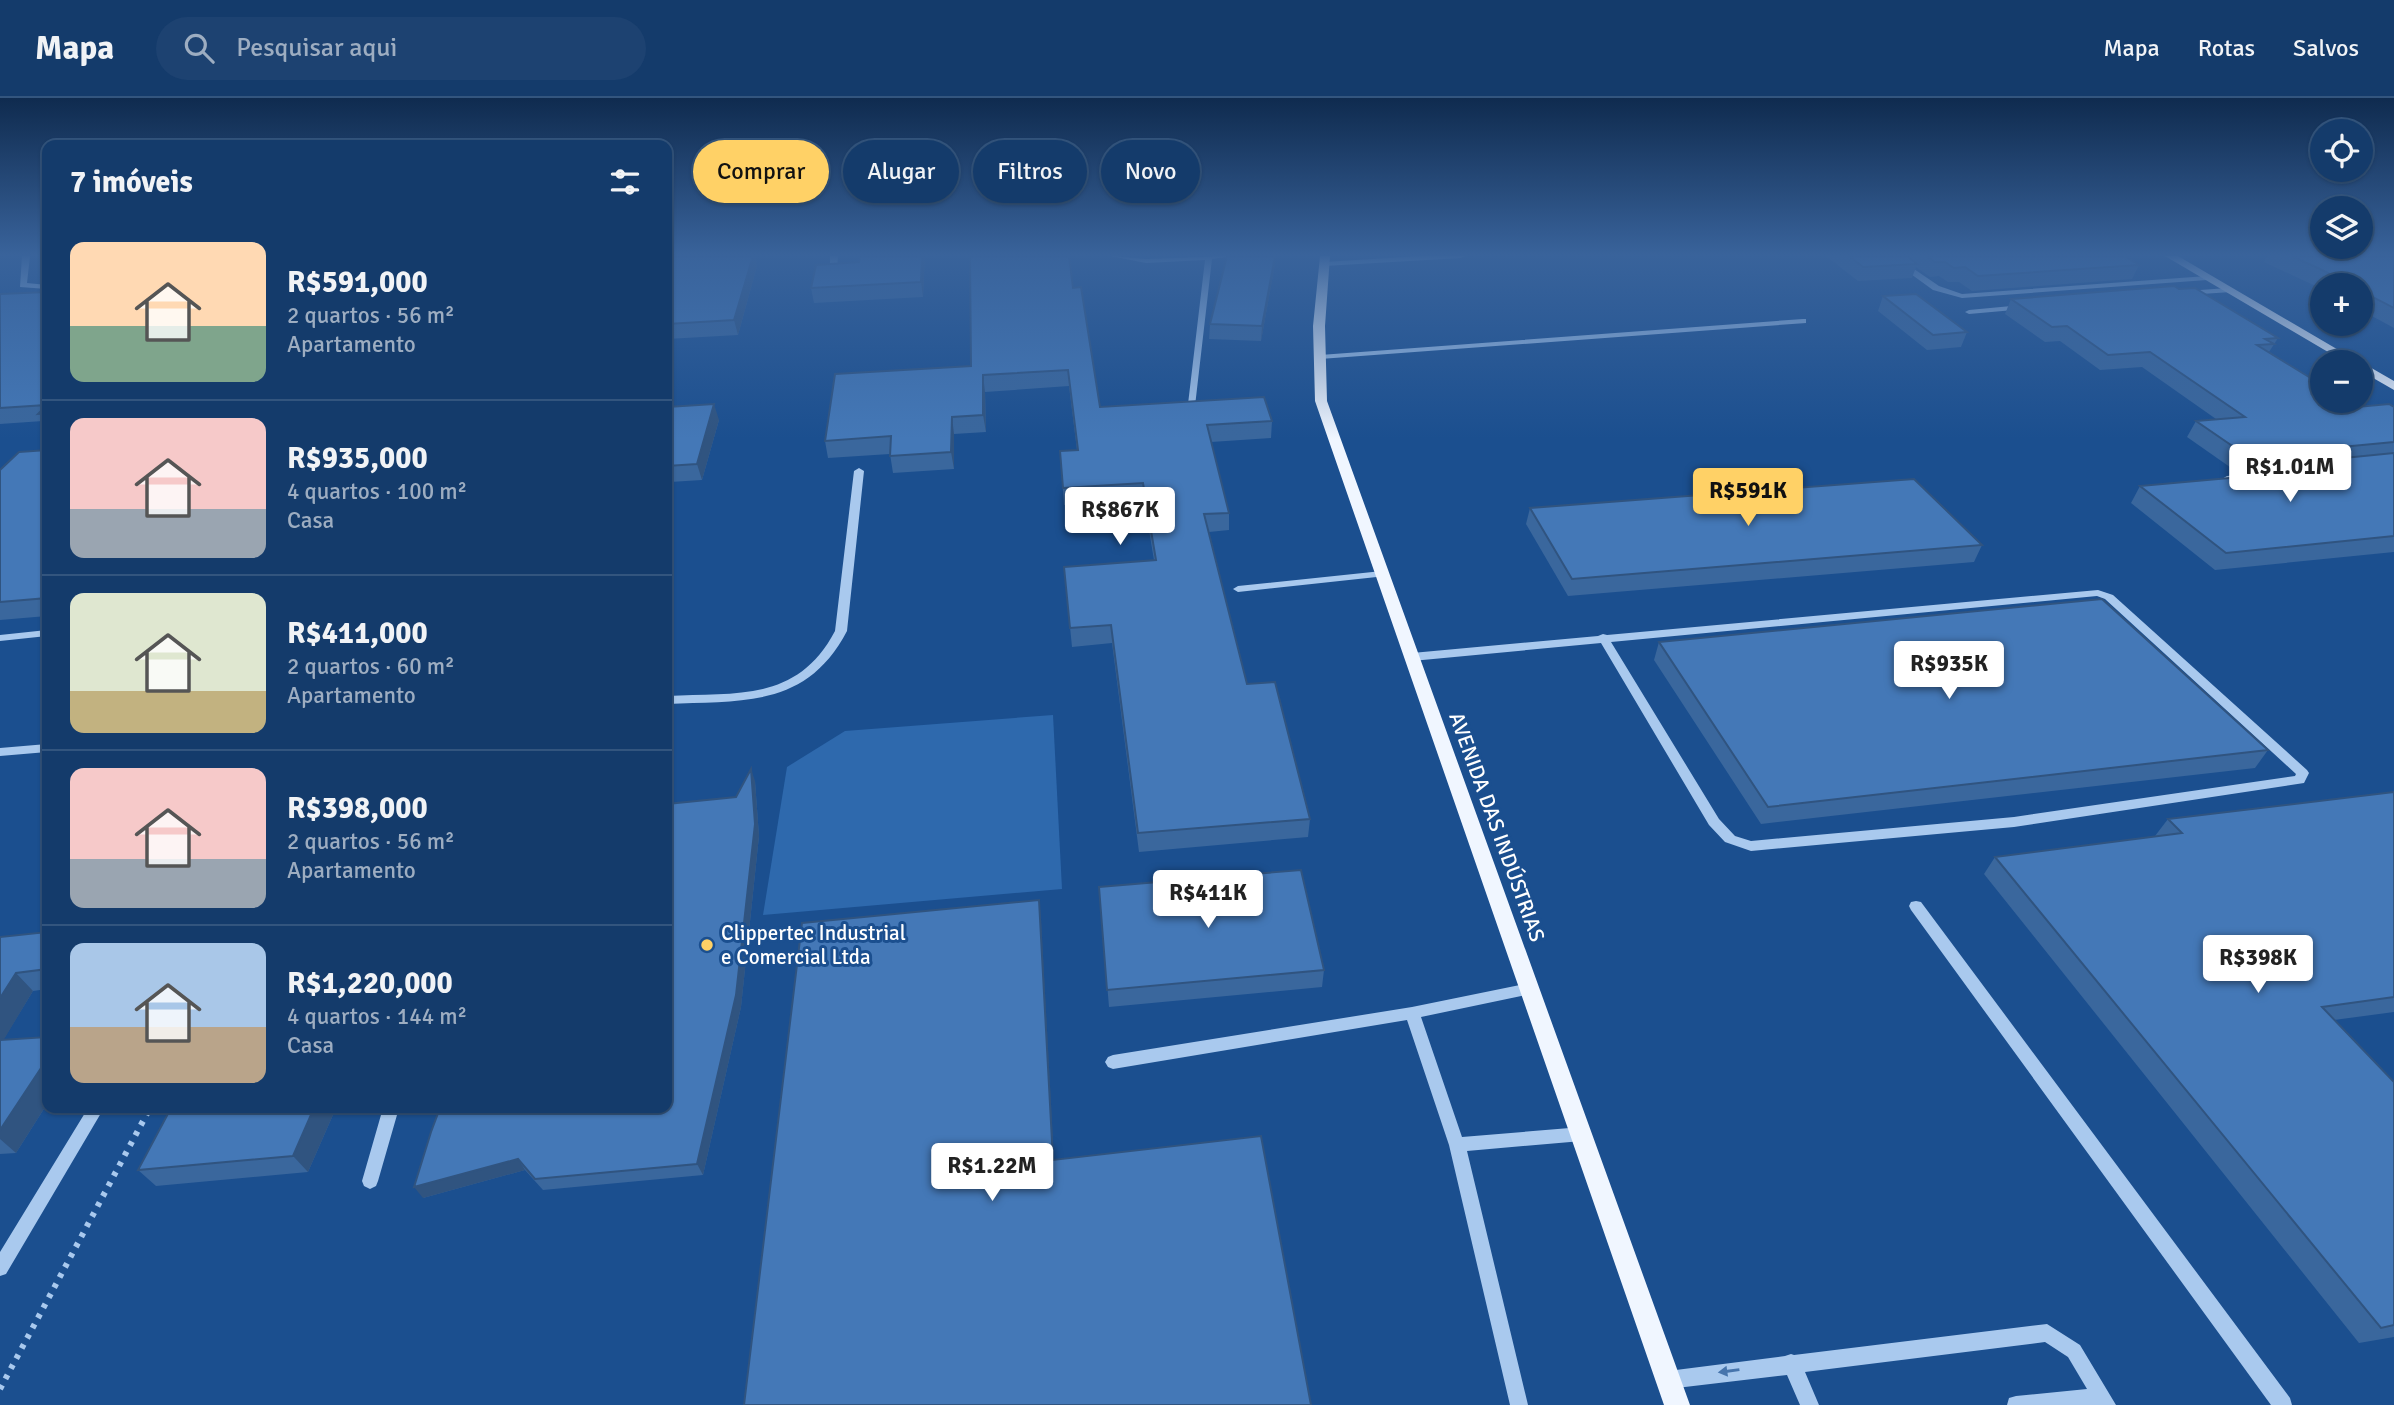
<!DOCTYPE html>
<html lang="pt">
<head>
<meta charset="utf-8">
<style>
	body { margin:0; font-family:Signika,sans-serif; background:#1d4271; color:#f1f3f6; height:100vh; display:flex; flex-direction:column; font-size:26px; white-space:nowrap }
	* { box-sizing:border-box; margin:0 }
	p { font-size:23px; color:#9dadc1 }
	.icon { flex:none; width:38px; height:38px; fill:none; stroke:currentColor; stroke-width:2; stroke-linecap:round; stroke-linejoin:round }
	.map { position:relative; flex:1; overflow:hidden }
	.sheet { position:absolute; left:42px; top:42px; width:630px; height:973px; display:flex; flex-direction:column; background:#143b6b; border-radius:14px; box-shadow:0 2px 5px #0004,0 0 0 2px #33557e }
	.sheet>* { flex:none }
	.hud { position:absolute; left:693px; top:42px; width:665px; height:63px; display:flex; gap:14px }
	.fabs { position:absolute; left:2310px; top:21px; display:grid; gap:14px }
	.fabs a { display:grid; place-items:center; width:63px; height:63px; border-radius:50%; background:#143b6b; box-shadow:0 2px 5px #0004,0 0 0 2px #33557e; font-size:35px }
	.price { position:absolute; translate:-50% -60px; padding:0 16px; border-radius:7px; background:#fff; color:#222; font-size:23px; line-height:46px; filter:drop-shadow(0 2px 4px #0008) }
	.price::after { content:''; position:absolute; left:50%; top:42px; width:21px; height:16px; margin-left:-10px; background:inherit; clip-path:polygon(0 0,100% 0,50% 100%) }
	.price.active { background:#ffd166; color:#111 }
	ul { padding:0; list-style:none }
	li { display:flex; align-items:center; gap:21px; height:175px; padding:0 28px }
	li+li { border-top:2px solid #33557e }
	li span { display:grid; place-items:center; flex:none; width:196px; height:140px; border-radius:14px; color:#555 }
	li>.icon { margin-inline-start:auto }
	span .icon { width:84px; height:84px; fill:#fffc; stroke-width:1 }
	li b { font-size:30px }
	h2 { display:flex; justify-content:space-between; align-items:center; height:84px; padding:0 28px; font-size:30px }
	.pill { padding:0 24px; border-radius:32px; background:#143b6b; box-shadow:0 2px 5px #0004,0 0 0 2px #33557e; font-size:24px; line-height:63px }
	.pill.active { background:#ffd166; color:#111 }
	header { display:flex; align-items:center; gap:42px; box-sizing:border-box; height:98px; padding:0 35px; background:#143b6b; border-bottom:2px solid #33557e }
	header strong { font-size:33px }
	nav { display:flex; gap:38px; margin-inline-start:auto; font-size:24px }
	.search { width:490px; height:63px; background:#1d4271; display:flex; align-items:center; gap:18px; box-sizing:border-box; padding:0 24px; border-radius:38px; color:#9dadc1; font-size:26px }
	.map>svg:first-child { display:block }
</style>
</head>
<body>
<header>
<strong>Mapa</strong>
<div class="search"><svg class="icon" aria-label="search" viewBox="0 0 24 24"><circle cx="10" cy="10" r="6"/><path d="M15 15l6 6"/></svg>Pesquisar aqui</div>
<nav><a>Mapa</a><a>Rotas</a><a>Salvos</a></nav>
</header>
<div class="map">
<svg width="2394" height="1307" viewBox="0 0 2394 1307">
	<rect width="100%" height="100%" fill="#1b4f8f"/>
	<!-- green -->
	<path fill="#2e69ad" d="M1053 617 1062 791 763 817 787 669 845 633Z"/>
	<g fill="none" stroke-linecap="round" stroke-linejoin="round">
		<!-- path -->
		<path stroke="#a9c9ee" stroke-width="6" stroke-dasharray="4.5 7" stroke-linecap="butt" d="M0 1291 150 1010"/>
		<!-- minor -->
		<path fill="#a9c9ee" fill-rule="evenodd" d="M22 158H30L27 185 47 187V191L20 189Z
			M830 158H838L837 171 830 169Z
			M1110 158 1146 161 1232 158 1212 161 1195 308 1188 306 1205 162 1146 165Z
			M1421 158H1465L1461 160 1324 168 1320 166 1324 164Z
			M1886 158H1895L1939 188 1962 196 2207 178 2211 180 2207 182 1962 200 1933 192Z
			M2228 190 2232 192 2231 194 2186 197 2182 195 2186 193Z
			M2022 207H2025V211L1969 216 1965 214 1969 212Z
			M1803 221H1806V225L1320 261 1316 259 1320 257Z
			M859 370 864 373 847 533C806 611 742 602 667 606V598C736 594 797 605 835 533L854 373Z
			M2272 373 2277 376 2275 378 2227 384 2222 381 2227 378Z
			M1382 473 1386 474 1387 476 1386 478 1238 494 1233 491 1238 488Z
			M2098 492 2113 497 2307 672 2309 675 2304 685 2014 729 1751 753 1725 744 1709 727 1601 545 1412 563 1406 559 1412 555 1598 538 1603 536 1607 537ZM2097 498 2105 501 2296 676 2295 678 2014 719 1751 743 1735 738 1719 721 1611 544Z
			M47 532V538L0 543V537Z
			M47 646V654L0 658V650Z
			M1916 803 1921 804 2290 1300 2292 1307H2271L1911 812 1909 808 1911 804Z
			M1530 885 1535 887 1537 891 1535 895 1421 919 1462 1039 1582 1029 1588 1031 1590 1036 1588 1041 1582 1043 1467 1053 1528 1307H1510L1449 1047 1407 922 1113 971 1108 969 1105 964 1108 959 1113 957 1412 909Z
			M88 1010H104L6 1176 0 1178V1154Z
			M383 1010H399L378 1083 376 1088 370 1091 364 1088 362 1083Z
			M2047 1226 2080 1247 2116 1307H2007L2009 1300 2016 1298 2087 1291 2068 1259 2045 1244 1805 1274 1819 1307H1800L1787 1277 1668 1291 1661 1289 1659 1282 1661 1275 1668 1273 1785 1258 1791 1256 1794 1257Z"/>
		<!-- major -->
		<path fill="#f0f6ff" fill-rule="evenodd" d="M1320 158H1330L1325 228 1327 303 1690 1307H1664L1315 303 1313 228Z
			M2165 158H2178L2359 264H2345Z
			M2361 264 2394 283V292L2361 273Z"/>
	</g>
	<!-- wall -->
	<path fill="#3a679d" d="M678 158H755L757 168 738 237 667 241V159Z
		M925 158 923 199 814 205 811 190 859 164Z
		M1227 158H1276L1275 166 1261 243 1209 241 1210 226Z
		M1826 158H2125L2139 167 2132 181 1972 193 1959 184H1948L1939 178 1930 179 1916 169 1912 180 1858 183Z
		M2267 158H2394V230L2361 212V187H2322V191L2264 164Z
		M1073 190 1100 309 1272 323 1271 340 1211 344 1229 415V432L1209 434 1247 586 1310 721 1308 739 1139 754 1112 545 1072 549 1064 469 1154 462 1144 402 1064 407 1060 353 1077 352 1069 288 985 294 986 334 954 336V371L893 375 890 356 828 360 825 343 971 268Z
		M47 194V329L43 323 0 326V196Z
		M1883 198 1967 234 1961 249 1927 252 1878 213Z
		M2011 201 2278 240 2269 254 2357 309H2394V454L2215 472 2131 405 2140 388 2255 378 2259 372 2237 374 2187 339 2196 323 2216 321 2142 269 2100 272 2060 243 2045 244 2005 216Z
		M667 309 719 322 702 382 670 384 667 395Z
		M47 352V518L0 522V372Z
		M1530 410 1982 447 1974 464 1568 498 1526 426Z
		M1659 544 2268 652 2255 670 1761 726 1654 562Z
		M755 683 759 738 741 909 703 1077 543 1092 525 1072 423 1100 736 699Z
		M2394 694V914L2334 922 2394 984V1239L2359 1245 1984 776 1995 759 2155 738 2168 721Z
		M1099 789 1324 872 1322 889 1109 909Z
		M47 834V891L33 893 3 942 47 939V1006L16 1055 0 1056V839Z
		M336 1010 308 1074 156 1088 138 1072Z"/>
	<!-- shaded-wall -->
	<path fill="#305480" d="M753 158H755L757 168 738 237 734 222Z
		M922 158H925L923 199 921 184Z
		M1275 158H1276L1275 166 1261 243 1262 228Z
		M983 277 985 294 986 334 983 317Z
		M714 306 719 322 702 382 697 366Z
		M952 319 954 336V371L951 354Z
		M667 374 670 384 667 395Z
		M751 671 755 683 759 738 741 909 703 1077 697 1066Z
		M1039 802 1041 820 1055 1079 1053 1062Z
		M16 875 33 893 0 948V900Z
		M47 961V1006L16 1055 0 1041V1032Z
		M314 1010H336L308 1074 293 1058Z
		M518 1061 525 1072 423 1100 414 1089Z"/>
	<!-- building -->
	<path fill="#4478b7" stroke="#305480" stroke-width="2" d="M678 158H753L734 222 667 226V159Z
		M860 158H922L921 184 811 190 816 167 859 164Z
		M970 158H1069L1073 190 1081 189 1100 309 1264 299 1272 323 1207 327 1229 415 1204 416 1247 586 1275 584 1310 721 1138 735 1111 527 1070 530 1064 469 1156 462 1143 385 1063 390 1060 353 1078 352 1068 272 983 277V317L952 319 951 354 890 358 891 338 825 343 835 276 971 268Z
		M1227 158H1275L1262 228 1210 226Z
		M1849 158H1907L1917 166 1863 169Z
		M1926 158H2125L2139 167 1978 178 1965 169 1954 170 1945 164H1935Z
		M2291 158H2394V210L2361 193V187H2351L2320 171Z
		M2174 188 2179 191 2195 190 2278 240 2265 241 2274 246 2257 247 2322 287V303H2348L2357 309 2389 306 2394 309V344L2247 358 2196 323 2245 319 2150 254 2108 257 2067 228 2052 229 2011 201Z
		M47 194V315L38 316 47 307 0 310V196Z
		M1916 196 1967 234 1933 237 1883 198Z
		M714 306 697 366 667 368V309Z
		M47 352V500L0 504V372L19 354Z
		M2394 355V438L2226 455 2140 388 2274 376 2262 368Z
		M1914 381 1982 447 1572 481 1530 410Z
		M2102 501 2268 652 1768 709 1659 544Z
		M751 671 755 726 736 897 697 1066 535 1081 518 1061 414 1089 431 1034 440 1010H667V706L736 699Z
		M2394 694V899L2322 909 2394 984V1227L2381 1230 1995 759 2182 735 2168 721Z
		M1301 772 1324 872 1107 892 1099 789Z
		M1039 802 1053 1062 1261 1038 1311 1307H744L802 825Z
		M47 834V871L16 875 0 900V839Z
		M47 939V961L0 1032V942Z
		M171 1010H314L293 1058 138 1072Z"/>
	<!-- one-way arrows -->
	<defs><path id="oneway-solid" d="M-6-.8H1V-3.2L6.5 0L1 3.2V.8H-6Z" transform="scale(1.75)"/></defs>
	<use fill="#4674ac" href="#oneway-solid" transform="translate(1729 1273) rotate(172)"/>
	<!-- sky -->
	<linearGradient id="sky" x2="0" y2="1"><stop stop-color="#0f2b4f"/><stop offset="0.46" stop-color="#39639b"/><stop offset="1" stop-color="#39639b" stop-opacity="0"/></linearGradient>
	<rect width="2394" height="341" fill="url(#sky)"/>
	<!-- markers -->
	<circle fill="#ffd166" stroke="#1b4f8f" stroke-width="2.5" cx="707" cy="847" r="7"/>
	<g text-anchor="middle" stroke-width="6" stroke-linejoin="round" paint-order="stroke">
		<!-- street labels -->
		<g font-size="21" fill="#fff" stroke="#1b4f8f">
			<text transform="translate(1497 729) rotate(70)" y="7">AVENIDA DAS INDÚSTRIAS</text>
		</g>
		<!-- poi labels -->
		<g font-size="21" fill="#fff" stroke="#1b4f8f" text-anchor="start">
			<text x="721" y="842">Clippertec Industrial<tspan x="721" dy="24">e Comercial Ltda</tspan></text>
		</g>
	</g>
</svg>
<div class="fabs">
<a><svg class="icon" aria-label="locate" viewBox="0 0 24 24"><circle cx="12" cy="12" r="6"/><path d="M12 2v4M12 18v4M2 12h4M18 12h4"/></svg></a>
<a><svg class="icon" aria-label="layers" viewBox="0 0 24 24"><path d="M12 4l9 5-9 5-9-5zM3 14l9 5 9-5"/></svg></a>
<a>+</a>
<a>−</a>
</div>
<b class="price" style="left:2290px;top:406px">R$1.01M</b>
<b class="price active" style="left:1748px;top:430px">R$591K</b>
<b class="price" style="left:1120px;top:449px">R$867K</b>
<b class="price" style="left:1949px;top:603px">R$935K</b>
<b class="price" style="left:1208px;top:832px">R$411K</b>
<b class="price" style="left:2258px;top:897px">R$398K</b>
<b class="price" style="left:992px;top:1105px">R$1.22M</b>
<div class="hud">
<a class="pill active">Comprar</a>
<a class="pill">Alugar</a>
<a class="pill">Filtros</a>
<a class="pill">Novo</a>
</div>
<section class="sheet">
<h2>7 imóveis<svg class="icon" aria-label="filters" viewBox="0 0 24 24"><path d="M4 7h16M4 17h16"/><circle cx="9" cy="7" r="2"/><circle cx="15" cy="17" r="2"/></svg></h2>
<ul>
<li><span style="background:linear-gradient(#ffd9b3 60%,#7fa58c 0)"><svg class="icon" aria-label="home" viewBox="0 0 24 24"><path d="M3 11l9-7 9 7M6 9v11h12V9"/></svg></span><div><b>R$591,000</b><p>2 quartos · 56 m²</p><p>Apartamento</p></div></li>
<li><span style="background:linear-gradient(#f6c9c9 65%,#9aa5b1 0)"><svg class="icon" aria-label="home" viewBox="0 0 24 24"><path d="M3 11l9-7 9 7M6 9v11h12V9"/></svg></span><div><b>R$935,000</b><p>4 quartos · 100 m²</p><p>Casa</p></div></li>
<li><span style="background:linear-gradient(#dfe7d0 70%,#c2b280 0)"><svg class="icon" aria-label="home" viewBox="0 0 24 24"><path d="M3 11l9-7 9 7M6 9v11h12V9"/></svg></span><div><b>R$411,000</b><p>2 quartos · 60 m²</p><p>Apartamento</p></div></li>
<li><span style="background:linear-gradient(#f6c9c9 65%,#9aa5b1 0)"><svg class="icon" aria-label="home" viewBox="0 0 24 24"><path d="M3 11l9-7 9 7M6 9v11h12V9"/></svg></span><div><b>R$398,000</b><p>2 quartos · 56 m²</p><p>Apartamento</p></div></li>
<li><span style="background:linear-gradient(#a9c7e8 60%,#b9a48a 0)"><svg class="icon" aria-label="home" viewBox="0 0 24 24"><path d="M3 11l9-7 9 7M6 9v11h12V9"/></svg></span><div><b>R$1,220,000</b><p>4 quartos · 144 m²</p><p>Casa</p></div></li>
</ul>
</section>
</div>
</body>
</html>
